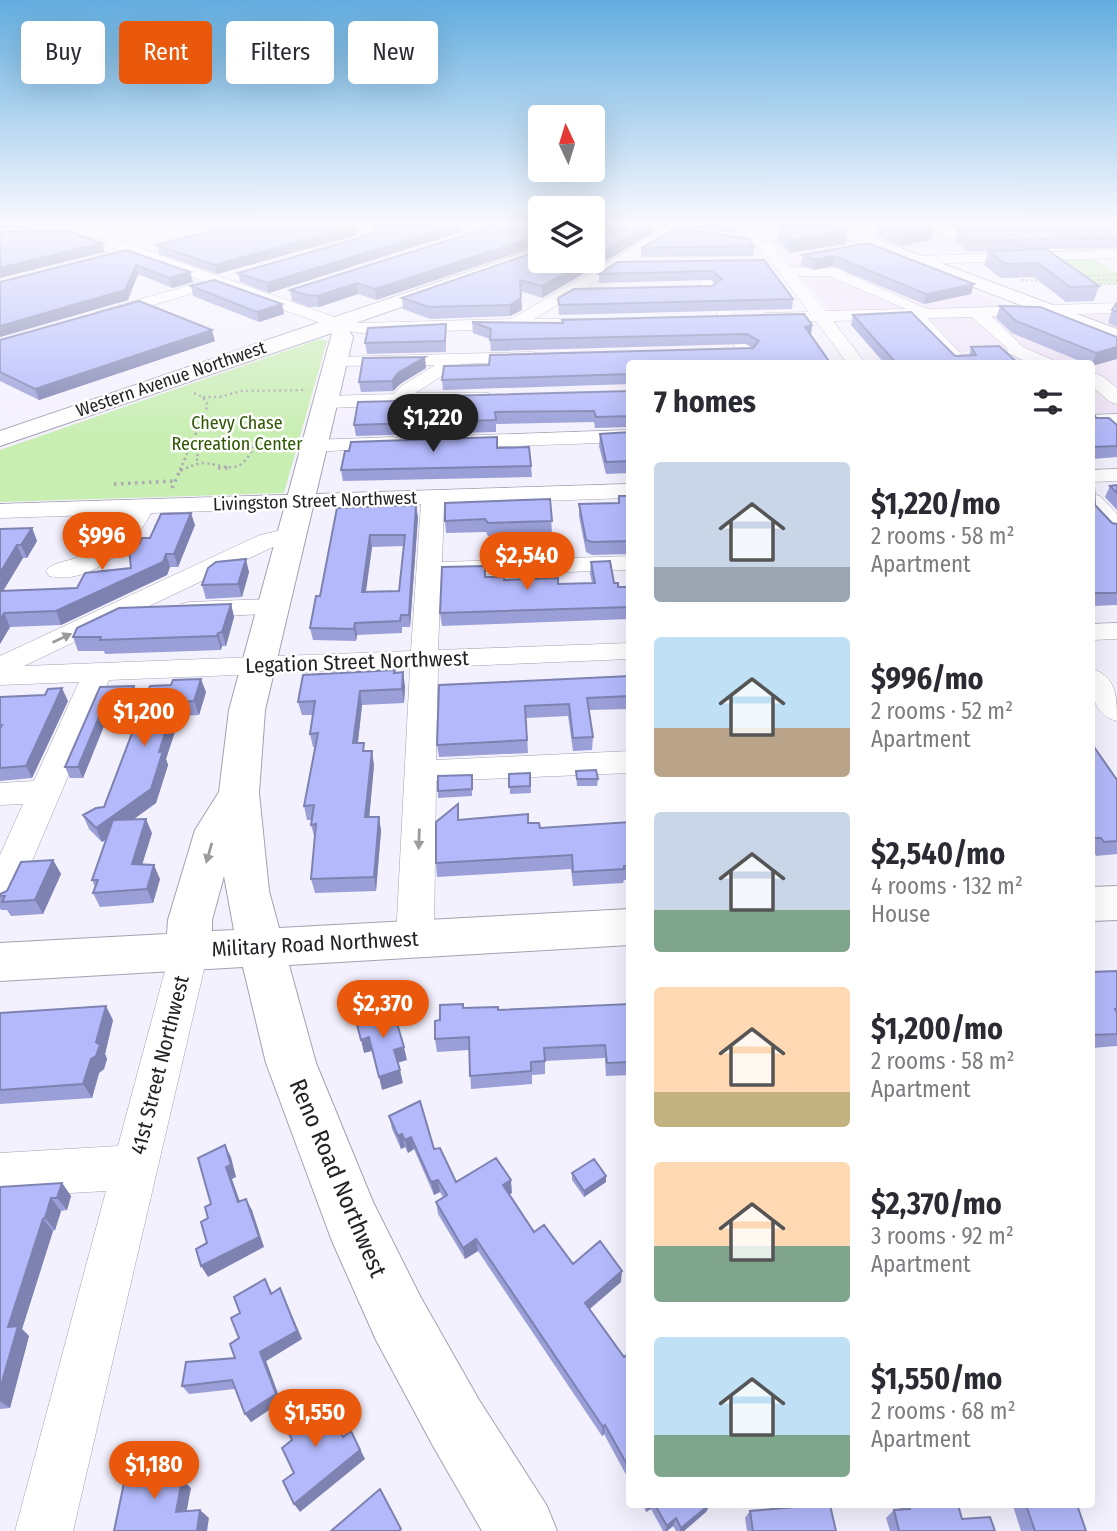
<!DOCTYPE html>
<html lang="en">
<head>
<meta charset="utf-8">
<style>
	body { margin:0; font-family:"Fira Sans Condensed",sans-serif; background:#f7f7f7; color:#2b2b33; height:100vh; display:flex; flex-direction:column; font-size:26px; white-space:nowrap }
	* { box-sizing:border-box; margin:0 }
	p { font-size:23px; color:#7c7c81 }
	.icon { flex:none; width:38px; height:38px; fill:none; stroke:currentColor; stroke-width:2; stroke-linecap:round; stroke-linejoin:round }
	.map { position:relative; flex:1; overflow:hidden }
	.sheet { position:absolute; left:626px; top:360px; width:469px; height:1148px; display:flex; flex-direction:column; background:#fff; border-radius:7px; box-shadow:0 7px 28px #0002 }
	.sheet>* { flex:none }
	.top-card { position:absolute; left:21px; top:21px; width:500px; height:63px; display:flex; gap:14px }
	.needle { width:46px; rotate:356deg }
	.buttons { position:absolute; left:528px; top:105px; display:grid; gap:14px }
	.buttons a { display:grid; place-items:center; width:77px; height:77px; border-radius:7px; background:#fff; box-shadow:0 7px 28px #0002; font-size:35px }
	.price { position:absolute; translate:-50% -60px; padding:0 16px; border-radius:24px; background:#ea580c; color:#fff; font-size:23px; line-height:46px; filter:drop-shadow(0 2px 4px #0008) }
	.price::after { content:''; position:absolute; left:50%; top:42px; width:21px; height:16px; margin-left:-10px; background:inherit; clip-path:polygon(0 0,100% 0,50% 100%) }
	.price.active { background:#222; color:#fff }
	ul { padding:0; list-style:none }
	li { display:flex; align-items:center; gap:21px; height:175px; padding:0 28px }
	li span { display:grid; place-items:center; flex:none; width:196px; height:140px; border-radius:7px; color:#555 }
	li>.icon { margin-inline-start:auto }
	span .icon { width:84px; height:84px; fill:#fffc; stroke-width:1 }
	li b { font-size:30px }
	h2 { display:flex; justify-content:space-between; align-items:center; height:84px; padding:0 28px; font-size:30px }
	.tag { padding:0 24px; border-radius:7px; background:#fff; box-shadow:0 7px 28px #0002; font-size:24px; line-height:63px }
	.tag.active { background:#ea580c; color:#fff }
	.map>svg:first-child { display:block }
</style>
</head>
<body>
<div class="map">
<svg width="1117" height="1531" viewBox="0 0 1117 1531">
	<rect width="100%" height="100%" fill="#f4f1fe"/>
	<!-- commercial -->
	<path fill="#f0e4f8" d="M845 224H919L971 243 991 254 926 255Z
		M815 230 1034 316 1117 313V417L1092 418V364H1014L998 350 953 352 907 309 830 311 777 247 759 240Z"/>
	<!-- green -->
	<path fill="#c8eeb1" d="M1096 259 1117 273V284L1044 286 1034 277H1045L1039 260Z
		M320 339 327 341 284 493 0 502V450Z"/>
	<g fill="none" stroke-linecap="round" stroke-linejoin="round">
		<defs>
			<path id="minor" d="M103 224H115L113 229 257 227V233L252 234 116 237 120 241 343 320 360 323 511 319 660 232 632 227 631 224H658L771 242 790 267 831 268 888 258V264L846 273 927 309 1117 303V313L991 316 1023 347 1053 360 1056 364H1032L1008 353 1006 347 972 317 927 318 971 364H952L910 319 833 321 866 364H848L816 321H759L757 318 765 313 809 312 761 248 675 234 534 319H611L613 322 611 325 605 327 360 333 334 328 218 286 102 320 96 318 94 315 96 312 204 281 110 247 102 237 0 239V231L100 229ZM797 276H829L906 309 825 311Z
				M315 224H541V228L310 231 308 228Z
				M890 224H934L958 231 999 230 1006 234C989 247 945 236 926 230L920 233 905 229 849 238 842 234 849 230Z
				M1117 250V258L918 264 911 260 918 256Z
				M698 260 705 264 762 364H744L691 264Z
				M532 352 538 353 541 357 538 361 461 364 415 393H489L491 397 482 403 325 408 315 402 325 396 394 394 401 386 435 365 331 366 328 362 331 358 337 357Z
				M1096 374 1102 376 1117 388V404L1110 402 1092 386V375Z
				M1117 414V426L1092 427V415Z
				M630 430V442L453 448 446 446 443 442 446 438 453 436Z
				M394 437 401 439 404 443 401 447 313 452 306 450 303 446 306 442 313 440Z
				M1117 469V481L1092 482V470Z
				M630 484V498L444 504 442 562 630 556V570L441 576 438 650 630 643V659L438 667 436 760 630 751V773L436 781 434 938 428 949 415 953 402 949 396 938 410 668 109 680 18 894 13 904 0 908V855L23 804 0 805V783L34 781 79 682 0 685V656L260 535 291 528 299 530 303 535 299 540 275 546 24 666 411 651 421 504 151 513C135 546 89 586 49 576L46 571C52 562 66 562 76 558 98 550 117 534 128 514L0 518V504Z
				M1092 494 1100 496 1117 514V535L1109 533 1092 515Z
				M272 599 281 601 285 607 281 613 190 618 181 616 177 610 181 604 190 602Z
				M1117 623V639L1092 640V624Z
				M1092 669C1117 676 1117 698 1117 721 1091 714 1092 692 1092 669Z
				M189 936 202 941 208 952 73 1531H15L106 1191 0 1197V1153L118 1146 170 952 176 941Z"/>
			<path id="major" d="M609 224H632L630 227 593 239V229Z
				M815 224H836L1117 329V342L817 227Z
				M541 247V258L347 326 353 337 265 710 259 793 269 891 279 928 630 909V945L289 965 316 1063 373 1202 420 1296 479 1400 547 1506 557 1531H482L433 1446 376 1340 332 1241 266 1063 243 967 0 981V943L167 934 168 920 195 830 219 792 229 710 332 333 0 446V431ZM224 876 234 930 212 931V920Z
				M1117 886V920L1092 921V887Z"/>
		</defs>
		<!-- minor casing -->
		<use href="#minor" stroke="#a4a1b0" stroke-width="1"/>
		<!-- major casing -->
		<use href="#major" stroke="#a4a1b0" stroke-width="2"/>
		<!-- path-far2 -->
		<path stroke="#aca9b4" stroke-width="2" stroke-dasharray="2 2.5" stroke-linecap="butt" d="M1080 276 1117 275
			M1022 280 1041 281
			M1097 280H1117
			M1091 284H1117"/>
		<!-- path-far1 -->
		<path stroke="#aca9b4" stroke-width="2.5" stroke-dasharray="2 3.5" stroke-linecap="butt" d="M203 397H220L241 391 307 390
			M198 454 196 459 201 462
			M180 470 208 405 203 397 191 392
			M181 470C187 468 197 463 203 463 228 465 239 478 254 446L240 445 220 450"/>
		<!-- path -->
		<path stroke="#aca9b4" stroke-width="3.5" stroke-dasharray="2.5 4.5" stroke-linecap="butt" d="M218 468H230
			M180 470 187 468
			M114 484 175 481
			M172 488 181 468"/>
		<!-- minor -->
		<use href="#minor" fill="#fff" fill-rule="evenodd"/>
		<!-- major -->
		<use href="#major" fill="#fff" fill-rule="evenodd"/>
	</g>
	<!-- wall -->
	<path fill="#9a9fd8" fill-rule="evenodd" d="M0 224H79L76 226 0 228Z
		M134 224H310L135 225Z
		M672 224H735L734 233Z
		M879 224 934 227 931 240 901 246 876 236Z
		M941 224H1117V225L958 228Z
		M373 225 461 232 269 293 240 282 238 273 373 234Z
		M541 226V245L376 300 358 294 319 307H309L292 301 290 290 481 230Z
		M779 226 847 231 845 244 789 253 778 240Z
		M1117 228V248L1047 249 1099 286 1094 301 1066 302 1034 277 1001 278 984 265 988 251 968 252 955 241 958 230Z
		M599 230 653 233 542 298 521 291 522 310 510 316 430 319 403 309 402 298 599 241Z
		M357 235 217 274 159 254 157 245Z
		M868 243 971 294 924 304 832 266 813 270 801 265 803 255Z
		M754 246 753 256 641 257V248Z
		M126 250 190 272 193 282 172 288 138 274 128 300 0 337V282Z
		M764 260 793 299 792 309 559 315 558 298 712 286 715 284 711 280 599 283V274Z
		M191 286 282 304 284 314 259 322 193 296Z
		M1117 303V327L1108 323 1112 310Z
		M1000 306 1117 337 1092 364H1087L1012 333 996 318Z
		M853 315 955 356H969L971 347 1019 364H885L851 325Z
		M472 322 811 335 831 364H630V384L443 390 442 380 489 365 752 348 746 344 491 351 490 339 473 333Z
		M446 324V352L367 354 365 343Z
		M0 340 215 341 39 400 0 381Z
		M426 368 400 384 393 391 361 392 359 382Z
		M630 391V427L595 428 594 422 496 424V432L356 436 354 425 441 400Z
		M1092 414 1096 418 1117 425V457L1092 459Z
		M630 432V473L606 474 599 446 600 434Z
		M497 448 531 466 532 477 343 481 341 470 349 451Z
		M1117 485V510L1105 497 1110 486Z
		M1092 486 1095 505 1112 523 1117 524V605L1092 606Z
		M619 496H630V554L592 555 586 552 579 516V504L619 503Z
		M550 499 552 534 488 536 486 532 446 533 445 521Z
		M337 508 418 517 410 627H402V633L357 635 356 641 313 640 310 628 320 596ZM404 546 399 591 366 592 372 547Z
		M195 525 178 567H170L167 575 61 625 10 627 0 644V529L32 528 37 541 27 558H23L3 591 77 588 131 568 150 538Z
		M591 562 618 587H630V619L442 626 440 613 485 566 486 577 504 580 558 584 592 583 590 574Z
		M249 572 242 597 206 599 202 585Z
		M231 604 234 617 226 646H222L221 650 105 654 104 651H78L73 637Z
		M395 673 405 686 404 703 362 705 358 743 365 751 374 765 369 817H379L381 831 376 891 315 893 311 879 315 839 311 825 312 820H307L304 806 315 747H313L310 734 313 715H302L298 702Z
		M630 676V709L589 710 593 737 592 750 573 751 568 716 526 718 528 753 439 757 437 745 439 685Z
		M134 686 138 697 131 715 108 716 83 778H70L65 767 100 687Z
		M150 686 206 692 199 715 180 716 166 759 168 765 156 803 134 819 152 833 142 864 160 879 153 903 100 907 93 893 95 887 92 880 106 840 102 842 89 829 83 815 104 807Z
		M45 695 68 701 32 778 0 781V697Z
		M1092 744 1117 780V854L1096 856 1094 851 1092 852Z
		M576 771 598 779 597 786H577Z
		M530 773 531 793 510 794 509 774Z
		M472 775V796L438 798V791Z
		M459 820 528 823 540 828 630 822V880H624L623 883 573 886 571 869 437 877 436 863Z
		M53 860 61 874 43 914 11 916 7 910H1L0 908V894L7 891Z
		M1117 971V1046L1092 1048V972Z
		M630 1004V1075L606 1076 605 1058 545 1061V1074L532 1075V1084L471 1089 469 1050 437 1052 435 1039 440 1020 463 1008 498 1010Z
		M0 1013 113 1020 105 1054 107 1059 104 1069 99 1073 92 1098 0 1104Z
		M389 1116 434 1149 456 1182 512 1193 509 1194 534 1232 573 1264 621 1282 589 1309 624 1357 630 1352V1482L604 1434 602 1436 478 1251 465 1259 438 1214 436 1202 443 1197 440 1192 434 1195 414 1149 408 1153 405 1147 401 1149 392 1129Z
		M572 1173 606 1182 584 1197 572 1180Z
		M62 1183 71 1196 67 1210 61 1211 55 1230 53 1231 22 1329 29 1336 10 1408 0 1409V1410V1187Z
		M270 1288 272 1293 280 1288 302 1339 266 1361 281 1402 251 1422 245 1414 235 1389 189 1394 182 1386 235 1358 239 1338 240 1313Z
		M643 1505H710L706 1512 684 1531H676L673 1526 667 1531H663L651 1509 646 1512Z
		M899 1505H958L962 1519 995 1531H890L886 1518 894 1510H900Z
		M1014 1505H1077L1086 1531H1021L1013 1506Z
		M750 1511 836 1531H747L745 1518Z"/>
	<!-- shaded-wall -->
	<path fill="#7d82b0" d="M461 224V232L269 293 267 283Z
		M653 224V233L542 298V286L587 261H593V257Z
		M769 224H792L768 228Z
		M355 226 357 235 217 274 215 265Z
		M934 227 931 240 901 246 904 232Z
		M847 231 845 244 789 253 791 240Z
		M541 235V245L376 300 375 289Z
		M102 243 105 252 0 278V268Z
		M834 256 832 266 813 270 815 260Z
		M136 265 138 274 128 300 0 337V326Z
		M190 272 193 282 172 288 169 278Z
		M357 283 358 294 319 307 317 296Z
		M974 284 971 294 924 304 926 294Z
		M521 298 522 310 510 316V305Z
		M282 304 284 314 259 322 257 312Z
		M812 325 811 335 805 327Z
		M212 330 215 341 39 400 35 389Z
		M1117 347V359L1092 366 1096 353Z
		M425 357 426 368 400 384 393 391 392 381 398 373Z
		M416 505 418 517 410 627 409 615Z
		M191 513 195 525 178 567 174 554Z
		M32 528 37 541 27 558 21 545Z
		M370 535 372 547 364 603 362 592Z
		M17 545 23 558 0 596V573Z
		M166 554 170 567 167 575 61 625 56 611Z
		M246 559 249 572 242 597 238 584Z
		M231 604 234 617 226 646 222 632Z
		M4 613 10 627 0 644V620Z
		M355 623 357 635 356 641 354 629Z
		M218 633 222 646 221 650 217 636Z
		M403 672 405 686 404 703 402 689Z
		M201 679 206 692 199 715 194 701Z
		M134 686 138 697 131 715 127 704Z
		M62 688 68 701 32 778 26 766Z
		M360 691 362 705 356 757 353 743Z
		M175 702 180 716 166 759 168 765 156 803 102 842 96 828 159 752Z
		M104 705 108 716 83 778 78 767Z
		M372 751 374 765 368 831 365 817Z
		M379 817 381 831 376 891 374 877Z
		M146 819 152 833 138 878 132 864Z
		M53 860 61 874 43 914 35 900Z
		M154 865 160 879 153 903 147 889Z
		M106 1006 113 1020 105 1054 107 1059 104 1069 99 1073 92 1098 83 1084Z
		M369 1037 372 1051 364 1053 361 1040Z
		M404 1047 407 1060 397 1063 394 1050Z
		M400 1070 403 1083 382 1090 379 1077Z
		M402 1134 405 1147 401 1149 398 1136Z
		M411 1137 414 1149 408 1153 405 1140Z
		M225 1145 231 1157 236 1177 232 1179 244 1213 238 1202 226 1167Z
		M606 1176V1182L584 1197V1191Z
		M438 1180 440 1192 434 1195 431 1182Z
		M511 1180 512 1193 504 1197 503 1185Z
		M62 1183 71 1196 67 1210 57 1198Z
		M51 1198 61 1211 55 1230 45 1218Z
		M246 1199 252 1210 264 1247 208 1277 201 1266Z
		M43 1219 53 1231 22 1329 29 1336 10 1408 0 1401V1389L8 1327Z
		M476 1239 478 1251 465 1259 463 1248Z
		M622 1271 621 1282 584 1314 585 1303Z
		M280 1288 302 1339 266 1361 281 1402 251 1422 245 1414 260 1352Z
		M605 1425 604 1434 602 1436 603 1427Z
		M351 1431 365 1459 300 1512 294 1504Z
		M175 1457 184 1465 180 1489 171 1481Z
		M182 1480 191 1488 185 1520 176 1512Z
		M648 1505H652L651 1509 646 1512Z
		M710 1505 706 1512 684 1531H680L681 1528Z
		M200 1510 209 1518 207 1531H197Z
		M676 1518 673 1526 667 1531H665L667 1526Z"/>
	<!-- building -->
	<path fill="#b3b9fb" stroke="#7d82b0" stroke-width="2" fill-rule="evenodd" d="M461 224 267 283 238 273 373 234 377 228 373 225Z
		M483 224H530L541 226V235L375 289 357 283 317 296 307 295 290 290 481 230Z
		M618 224H653L593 257V240L603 242 599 230Z
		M797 224H828L847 231 791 240 779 226Z
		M880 224H924L934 227 904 232Z
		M355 226 215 265 157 245 217 229Z
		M676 228 749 239 754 246 641 248Z
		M1117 228V237L971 241 958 230Z
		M67 231 102 243 0 268V232Z
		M868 243 974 284 926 294 834 256 815 260 803 255Z
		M1046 249 1099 286 1070 287 1038 263 1005 264 988 251Z
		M126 250 190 272 169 278 136 265 125 290 0 326V282Z
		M541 250V261H587L542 286 520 280 521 298 510 305 429 307 402 298Z
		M764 260 793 299 559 305 558 298 574 289 712 286 722 279 712 271 599 274 618 262Z
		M214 280 282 304 257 312 191 286Z
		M139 301 212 330 35 389 0 372V340Z
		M1117 303V312L1112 310 1116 304Z
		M1000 306 1040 307 1117 337V347L1096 353 1016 321Z
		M911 312 955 356 976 355 971 347 999 346 1019 364H897L853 315Z
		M804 314 812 325 805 327 831 364H630V374L442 380 444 366 489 365 490 355 753 348 759 341 747 334 490 340 491 329 472 322 563 323 562 320Z
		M446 324 445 341 365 343 368 328Z
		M425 357 398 373 392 381 359 382 363 358Z
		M630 391V416L596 417 594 411 495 412 496 420 354 425 358 402 441 400V396Z
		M1092 414H1094L1096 418H1109L1117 425V446L1092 447Z
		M630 432V461L606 462 600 434Z
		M497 437V448L529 447 531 466 341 470 345 451H349L351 442Z
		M1117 485V493L1110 486Z
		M1092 486H1094L1095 505 1112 523 1117 524V593H1092Z
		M619 496H630V541L592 542 586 540 579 504 619 503Z
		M550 499 552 521 488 523 485 519 445 521V503Z
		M416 505 409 615H401L400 621 355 623 354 629 310 628 316 596H320L337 508ZM370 535H405L399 591 362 592Z
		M191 513 174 554H166L163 562 56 611 4 613 0 620V591L77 588 85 573 131 568 129 549 140 543 142 538H150L161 514Z
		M32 528 21 545H17L0 573V529Z
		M246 559 238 584 202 585 208 568 216 562Z
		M610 561 614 583H618V587H630V607L440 613 442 567 485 566V577H504V580L558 578V584L595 583 591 562Z
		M231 604 222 632 218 633 217 636 100 640 101 637H73L77 628 119 608Z
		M395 670 394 673 403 672 402 689 360 691 353 743H364L363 751H372L365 817H379L374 877 311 879 316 824 311 825 314 805 304 806 318 733 310 734 315 701 298 702 303 675Z
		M630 676V696L587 698 593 737 573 738 569 704 525 706 527 740 437 745 439 685Z
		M201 679 194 701 175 702 159 752 163 751 151 789 96 828 83 815 96 808 104 807 150 686 171 685 173 680Z
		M134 686 127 704 104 705 78 767H65L100 687Z
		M62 688 26 766 0 768V729L2 725H0V697L45 695 48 689Z
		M1092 744 1117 780V841L1104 842 1101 838H1092Z
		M596 770 598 779H577L576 771Z
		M530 773V786L509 787V774Z
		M472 775V789L438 791V776Z
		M458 804V820L528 814V823H539L540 828 630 822V866H624V869L573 872 572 855 436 863V822Z
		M146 819 132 864 154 865 147 889 93 893 98 880H92L113 820Z
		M53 860 35 900 2 902 5 896H0V894L7 891 21 862Z
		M1117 971V1008L1115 1009 1117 1013V1034L1092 1035V972Z
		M463 1004V1008L498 1007V1010L630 1004V1062L607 1063 605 1045 544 1048 545 1061 531 1062V1071L470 1076 469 1037 435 1039V1021L440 1020V1005Z
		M106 1006 96 1042 100 1045 96 1056 91 1059 83 1084 0 1090V1013Z
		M393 1010 404 1047 394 1050 400 1070 379 1077 369 1037 361 1040 356 1021Z
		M420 1101 434 1149 440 1148 456 1182 496 1158 511 1180 503 1185 534 1232 544 1225 573 1264 600 1241 622 1271 585 1303 624 1357 630 1352V1470L605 1425 603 1427 476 1239 463 1248 436 1202 447 1195 438 1180 431 1182 411 1137 405 1140 402 1134 398 1136 389 1116Z
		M225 1145 231 1165 226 1167 238 1202 246 1199 259 1237 201 1266 196 1249 207 1243 201 1222 208 1218 205 1207 211 1204 198 1158Z
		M594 1159 606 1176 584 1191 572 1173Z
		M62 1183 57 1198H51L45 1218 43 1219 8 1327 18 1326 0 1389V1187Z
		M265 1279 271 1294 280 1288 297 1331 260 1352 276 1394 245 1414 232 1380 182 1386 186 1362 235 1358 230 1344 239 1338 231 1318 240 1313 234 1297Z
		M316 1398 324 1416 329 1411 343 1437 351 1431 360 1450 294 1504 283 1481 294 1473 282 1448 292 1440 284 1423Z
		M175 1457 171 1481 182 1480 176 1512 200 1510 197 1531H114L124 1483H133L138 1460Z
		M380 1489 401 1529 399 1531H331Z
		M655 1505H709L681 1528 676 1518 667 1526Z
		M817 1505H830L836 1531H753L750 1511Z
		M909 1505H958L962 1519 990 1517 995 1531H899L894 1510 910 1509Z
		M1026 1505H1077L1086 1531H1035Z"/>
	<!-- one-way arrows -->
	<defs><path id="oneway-solid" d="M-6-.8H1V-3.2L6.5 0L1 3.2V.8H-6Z" transform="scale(1.75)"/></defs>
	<g fill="#9c9c9e">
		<use href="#oneway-solid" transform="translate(62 638) rotate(-25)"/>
		<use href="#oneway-solid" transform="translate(419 839) rotate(92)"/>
		<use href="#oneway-solid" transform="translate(209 853) rotate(106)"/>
	</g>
	<!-- sky -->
	<linearGradient id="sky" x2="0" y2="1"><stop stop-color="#62addf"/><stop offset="0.51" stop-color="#faf9ff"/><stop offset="1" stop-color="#faf9ff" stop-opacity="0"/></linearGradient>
	<rect width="1117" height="438" fill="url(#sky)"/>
	<g text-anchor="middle" stroke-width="5" stroke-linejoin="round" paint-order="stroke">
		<!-- far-street labels -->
		<g font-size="18" fill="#232227" stroke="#fff">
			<text transform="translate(171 379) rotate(-19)" y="6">Western Avenue Northwest</text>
			<text transform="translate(315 501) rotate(-2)" y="6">Livingston Street Northwest</text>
		</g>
		<!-- far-park labels -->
		<g font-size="18" fill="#2d5700" stroke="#fff">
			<text x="237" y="429">Chevy Chase<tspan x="237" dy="21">Recreation Center</tspan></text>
		</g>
		<!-- street labels -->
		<g font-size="21" fill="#232227" stroke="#fff">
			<text transform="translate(357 662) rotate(-2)" y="7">Legation Street Northwest</text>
			<text transform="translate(315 944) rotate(-3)" y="7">Military Road Northwest</text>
			<text transform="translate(160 1065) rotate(-76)" y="7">41st Street Northwest</text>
		</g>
		<!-- near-street labels -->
		<g font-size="24" fill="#232227" stroke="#fff">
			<text transform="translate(338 1178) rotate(67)" y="8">Reno Road Northwest</text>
		</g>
	</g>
</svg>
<div class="buttons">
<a><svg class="needle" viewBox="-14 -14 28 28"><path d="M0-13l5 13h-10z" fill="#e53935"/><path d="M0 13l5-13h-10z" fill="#7c7c81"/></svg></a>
<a><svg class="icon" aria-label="layers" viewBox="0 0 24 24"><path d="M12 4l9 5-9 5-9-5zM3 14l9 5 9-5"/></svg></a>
</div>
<b class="price active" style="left:433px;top:454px">$1,220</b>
<b class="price" style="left:102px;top:572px">$996</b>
<b class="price" style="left:527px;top:592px">$2,540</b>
<b class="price" style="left:144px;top:748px">$1,200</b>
<b class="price" style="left:383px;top:1040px">$2,370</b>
<b class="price" style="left:315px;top:1449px">$1,550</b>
<b class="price" style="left:154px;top:1501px">$1,180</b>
<div class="top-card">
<a class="tag">Buy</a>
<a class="tag active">Rent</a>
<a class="tag">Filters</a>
<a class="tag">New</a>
</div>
<section class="sheet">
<h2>7 homes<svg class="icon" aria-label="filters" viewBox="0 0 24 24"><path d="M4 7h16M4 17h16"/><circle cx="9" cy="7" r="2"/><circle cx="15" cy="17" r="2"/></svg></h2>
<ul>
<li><span style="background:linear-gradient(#c9d6e8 75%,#9aa5b1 0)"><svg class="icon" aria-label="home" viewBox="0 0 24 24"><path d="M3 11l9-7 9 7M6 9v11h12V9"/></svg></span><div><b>$1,220/mo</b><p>2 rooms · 58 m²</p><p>Apartment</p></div></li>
<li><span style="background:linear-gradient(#bfe0f5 65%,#b9a48a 0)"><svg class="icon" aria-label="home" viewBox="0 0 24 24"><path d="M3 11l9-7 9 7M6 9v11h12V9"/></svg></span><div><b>$996/mo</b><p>2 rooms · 52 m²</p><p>Apartment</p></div></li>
<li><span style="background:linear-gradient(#c9d6e8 70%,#7fa58c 0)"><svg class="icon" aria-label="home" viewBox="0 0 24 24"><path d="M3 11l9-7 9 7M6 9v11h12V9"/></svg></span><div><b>$2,540/mo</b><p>4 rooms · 132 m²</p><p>House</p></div></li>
<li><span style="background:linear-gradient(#ffd9b3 75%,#c2b280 0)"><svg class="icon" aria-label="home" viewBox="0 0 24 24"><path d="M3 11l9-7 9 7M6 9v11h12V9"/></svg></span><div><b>$1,200/mo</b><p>2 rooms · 58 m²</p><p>Apartment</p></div></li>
<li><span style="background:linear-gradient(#ffd9b3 60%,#7fa58c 0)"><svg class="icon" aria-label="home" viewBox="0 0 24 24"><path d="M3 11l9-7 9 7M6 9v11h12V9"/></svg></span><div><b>$2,370/mo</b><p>3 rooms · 92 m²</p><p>Apartment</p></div></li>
<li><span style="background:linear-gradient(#bfe0f5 70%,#7fa58c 0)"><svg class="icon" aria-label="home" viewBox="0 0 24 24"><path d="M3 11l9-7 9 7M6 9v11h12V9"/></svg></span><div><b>$1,550/mo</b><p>2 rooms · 68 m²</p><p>Apartment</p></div></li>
</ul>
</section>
</div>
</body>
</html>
